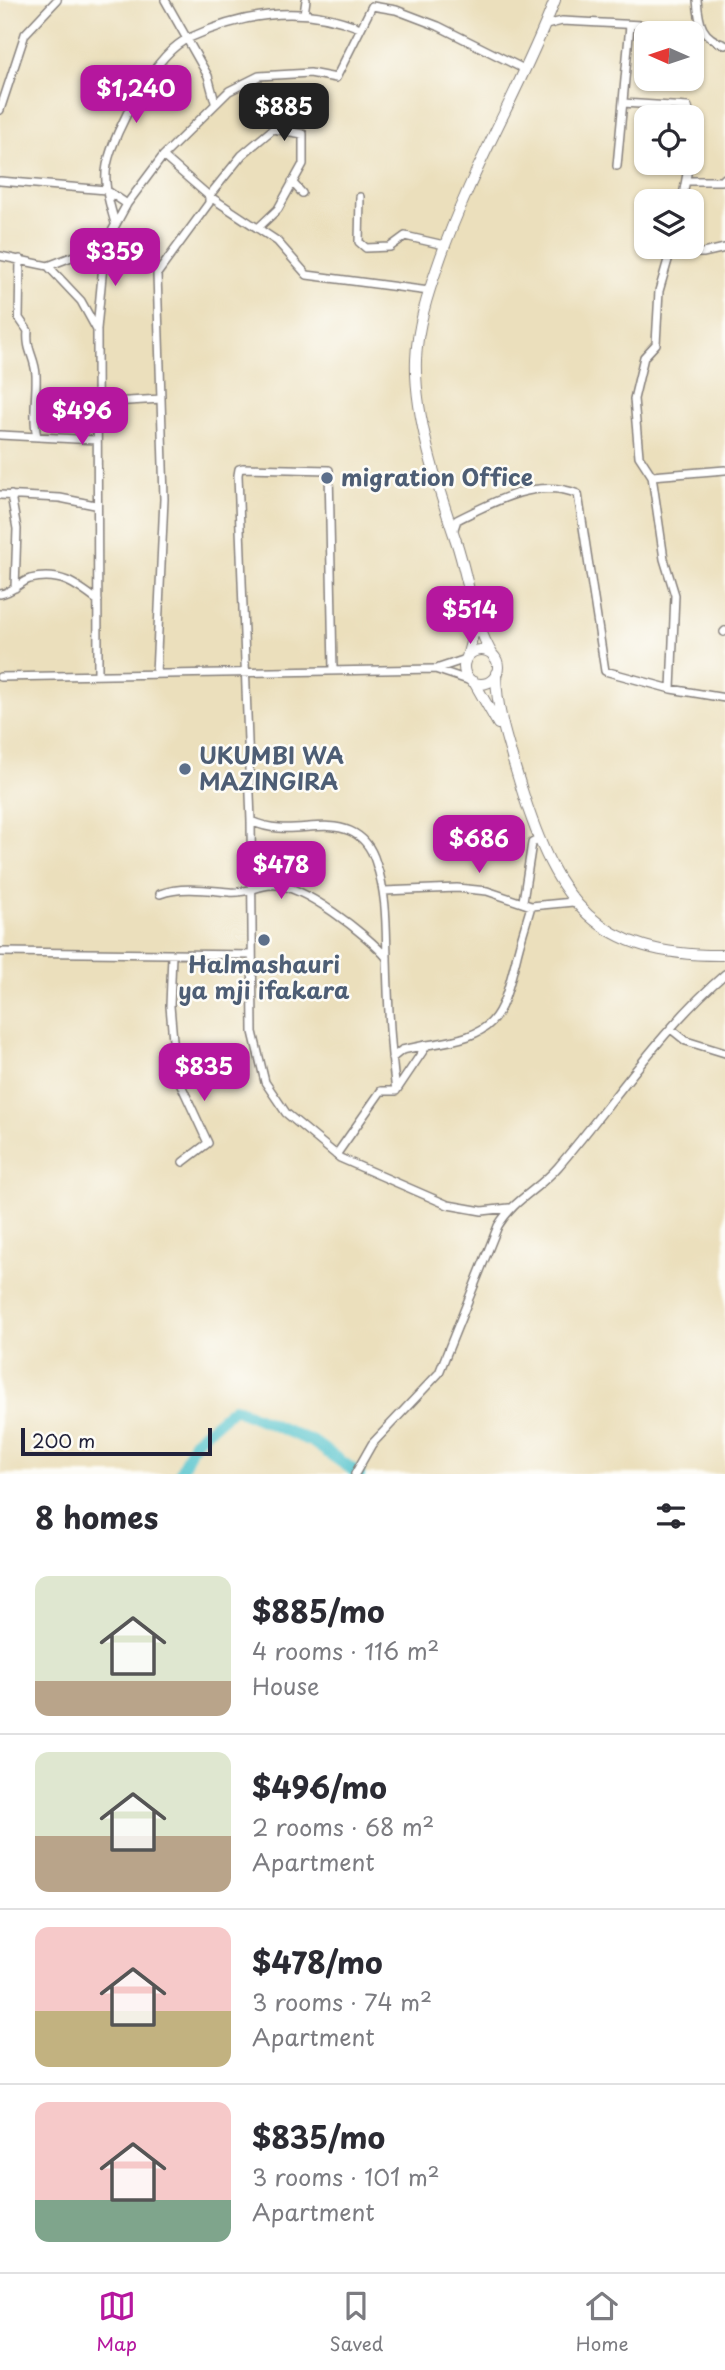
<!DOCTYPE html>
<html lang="en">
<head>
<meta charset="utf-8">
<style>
	body { margin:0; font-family:"Playpen Sans",sans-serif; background:#f2f2f3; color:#2b2b33; height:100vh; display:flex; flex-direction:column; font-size:26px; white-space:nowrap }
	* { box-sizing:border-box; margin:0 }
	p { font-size:23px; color:#7c7c81 }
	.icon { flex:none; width:38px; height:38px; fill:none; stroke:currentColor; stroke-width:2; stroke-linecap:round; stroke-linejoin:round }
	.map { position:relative; height:1474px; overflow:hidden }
	.panel { display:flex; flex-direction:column; background:#fff; flex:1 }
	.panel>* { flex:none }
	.needle { width:46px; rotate:273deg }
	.tools { position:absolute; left:634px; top:21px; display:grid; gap:14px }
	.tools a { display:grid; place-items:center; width:70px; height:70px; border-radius:14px; background:#fff; box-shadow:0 2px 5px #0004; font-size:35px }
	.scale { position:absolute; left:21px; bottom:18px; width:191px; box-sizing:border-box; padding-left:7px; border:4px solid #22223b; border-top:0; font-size:19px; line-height:24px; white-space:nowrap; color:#22223b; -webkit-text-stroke:5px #fdfcf7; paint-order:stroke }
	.price { position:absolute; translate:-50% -60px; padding:0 16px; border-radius:14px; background:#b5179e; color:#fff; font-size:23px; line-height:46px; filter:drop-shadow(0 2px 4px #0008) }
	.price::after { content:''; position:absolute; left:50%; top:42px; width:21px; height:16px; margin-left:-10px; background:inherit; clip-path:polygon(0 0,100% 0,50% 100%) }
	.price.on { background:#222; color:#fff }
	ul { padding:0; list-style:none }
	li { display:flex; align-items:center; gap:21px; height:175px; padding:0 35px }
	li+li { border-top:2px solid #e1e1e2 }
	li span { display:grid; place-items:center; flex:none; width:196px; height:140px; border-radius:14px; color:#555 }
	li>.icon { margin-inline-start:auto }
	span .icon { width:84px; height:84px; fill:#fffc; stroke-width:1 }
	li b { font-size:30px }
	h2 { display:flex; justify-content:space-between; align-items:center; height:84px; padding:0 35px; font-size:30px }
	.dock { display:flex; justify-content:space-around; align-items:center; height:98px; border-top:2px solid #e1e1e2; background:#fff; font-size:19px; color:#7c7c81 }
	.dock a { display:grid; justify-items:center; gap:4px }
	.dock .on { color:#b5179e }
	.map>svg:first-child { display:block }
</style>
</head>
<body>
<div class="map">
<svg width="725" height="1474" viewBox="0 0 725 1474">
	<rect width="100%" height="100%" fill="#fdfcf7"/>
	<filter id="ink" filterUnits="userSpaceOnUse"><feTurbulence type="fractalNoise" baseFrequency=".0143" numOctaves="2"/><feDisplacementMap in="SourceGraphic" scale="14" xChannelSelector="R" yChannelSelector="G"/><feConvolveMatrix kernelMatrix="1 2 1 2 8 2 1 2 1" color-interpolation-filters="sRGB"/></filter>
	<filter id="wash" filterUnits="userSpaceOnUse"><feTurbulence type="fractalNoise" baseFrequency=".00686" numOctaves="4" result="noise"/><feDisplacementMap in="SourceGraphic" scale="28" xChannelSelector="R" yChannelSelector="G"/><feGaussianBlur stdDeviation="1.57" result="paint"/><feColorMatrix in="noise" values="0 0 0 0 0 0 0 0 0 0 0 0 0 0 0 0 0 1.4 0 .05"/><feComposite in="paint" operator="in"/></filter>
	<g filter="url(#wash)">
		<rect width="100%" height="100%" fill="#ebdfbc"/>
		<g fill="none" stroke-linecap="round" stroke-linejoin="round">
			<!-- river -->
			<path stroke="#58c5ce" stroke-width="12" d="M180 1474 194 1442 234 1408 313 1442 359 1474"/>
		</g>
	</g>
	<g filter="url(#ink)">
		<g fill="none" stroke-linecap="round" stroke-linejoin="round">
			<defs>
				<path id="street" d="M165 0 208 76 215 102
					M697 0C699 24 701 37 725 45
					M304 14 306 0
					M546 25 562 21 701 28
					M623 103 688 107 691 118
					M0 110 25 34 57 0
					M163 156 209 196 242 155 273 129 303 134V164L278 209 258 228
					M617 166 630 25
					M0 181 106 190 127 204
					M687 181H722L725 178
					M292 182 302 193
					M360 197 359 242 366 248 390 247 405 236 444 245
					M682 201 689 163
					M115 223C110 205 103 185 107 165 114 130 156 52 189 38 244 13 303 4 360 28
					M0 256 48 266 81 301 97 330 98 674
					M20 259 19 318 28 331C26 351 35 357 36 375 37 397 32 415 37 437
					M48 266 105 244 127 204 163 156 229 91 259 76 310 73 336 78 372 6 396 10 438 26 524 69
					M97 329 105 244
					M96 403 161 399 157 274 209 203V196L277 241 307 275 429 291
					M0 435 96 440
					M652 476 639 456 634 399 644 357 656 344 659 291 670 253H703L725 248
					M0 495 60 498 95 505
					M11 495 17 529 15 588
					M453 532 457 520C493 502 537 477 578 494L605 671 671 689 725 698
					M0 594C12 593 20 582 30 579 60 572 76 584 98 601
					M724 632 725 631
					M439 668 466 659
					M333 670 329 470 243 468 239 469 238 475 251 821 253 1032 265 1082 286 1113 340 1158 448 1205 482 1211 509 1208
					M156 674 164 499 161 399
					M0 677 435 669 471 681
					M671 689 675 595 664 559 652 476 725 470
					M251 821C287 838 321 818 350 831 364 837 372 849 376 863 387 894 386 926 387 958 388 1002 390 1047 396 1091
					M384 891 457 888 487 891 531 906 573 902
					M160 894C181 886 207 890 229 892 246 894 256 886 271 885 300 882 369 936 387 958
					M523 901 532 843 538 840
					M0 952 252 955
					M172 955 170 1006 176 1074 208 1143 183 1162
					M671 1029 686 1041 725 1053
					M392 1058 402 1050 426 1045
					M336 1155 381 1091H396L427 1045C496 1035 500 1022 516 959 520 941 526 924 531 906
					M355 1474 372 1444 439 1373 498 1226C514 1199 538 1190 558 1167 613 1103 661 1029 725 974"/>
				<path id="secondary" d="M464 667a17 17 0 1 1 34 0a17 17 0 1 1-34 0Z
					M467 657 477 620
					M494 657C472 622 469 580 456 541 438 488 414 416 416 360 417 327 428 293 439 262 470 171 521 89 555 0
					M496 673C496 712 510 750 521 787 557 902 596 957 725 955
					M474 682 498 724"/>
			</defs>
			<!-- street casing -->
			<use href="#street" stroke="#86807c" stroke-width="10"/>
			<!-- secondary casing -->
			<use href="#secondary" stroke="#86807c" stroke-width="12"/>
			<!-- street -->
			<use href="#street" stroke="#fff" stroke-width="7"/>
			<!-- secondary -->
			<use href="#secondary" stroke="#fff" stroke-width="10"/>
		</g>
	</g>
	<!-- markers -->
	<g fill="#5c6f8a" stroke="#fdfcf7" stroke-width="2.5">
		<circle cx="327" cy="478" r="7"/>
		<circle cx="185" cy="769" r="7"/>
		<circle cx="264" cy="940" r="7"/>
	</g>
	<g text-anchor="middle" stroke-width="5" stroke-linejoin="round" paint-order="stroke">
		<!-- service labels -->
		<g font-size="23" font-weight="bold" fill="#4e5e75" stroke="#fdfcf7" text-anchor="start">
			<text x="341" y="486">migration Office</text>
			<text x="199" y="764">UKUMBI WA<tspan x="199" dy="26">MAZINGIRA</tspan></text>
			<text x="264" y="973" text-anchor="middle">Halmashauri<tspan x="264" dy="26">ya mji ifakara</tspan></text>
		</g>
	</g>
</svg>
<div class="tools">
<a><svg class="needle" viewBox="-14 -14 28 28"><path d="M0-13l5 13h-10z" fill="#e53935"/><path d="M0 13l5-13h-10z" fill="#7c7c81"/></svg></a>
<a><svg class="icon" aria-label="locate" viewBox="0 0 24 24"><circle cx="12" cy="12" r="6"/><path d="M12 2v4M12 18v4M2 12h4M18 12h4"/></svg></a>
<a><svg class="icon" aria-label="layers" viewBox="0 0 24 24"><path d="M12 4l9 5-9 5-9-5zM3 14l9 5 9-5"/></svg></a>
</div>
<div class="scale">200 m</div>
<b class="price" style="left:136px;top:125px">$1,240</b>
<b class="price on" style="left:284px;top:143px">$885</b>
<b class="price" style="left:115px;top:288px">$359</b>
<b class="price" style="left:82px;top:447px">$496</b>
<b class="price" style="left:470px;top:646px">$514</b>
<b class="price" style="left:479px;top:875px">$686</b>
<b class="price" style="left:281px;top:901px">$478</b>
<b class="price" style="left:204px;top:1103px">$835</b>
</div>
<section class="panel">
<h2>8 homes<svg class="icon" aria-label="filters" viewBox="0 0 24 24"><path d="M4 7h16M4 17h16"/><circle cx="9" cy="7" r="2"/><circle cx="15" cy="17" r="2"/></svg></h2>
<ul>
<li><span style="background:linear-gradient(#dfe7d0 75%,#b9a48a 0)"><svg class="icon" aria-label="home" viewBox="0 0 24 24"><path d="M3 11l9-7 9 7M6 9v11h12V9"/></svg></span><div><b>$885/mo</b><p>4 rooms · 116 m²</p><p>House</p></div></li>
<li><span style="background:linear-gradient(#dfe7d0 60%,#b9a48a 0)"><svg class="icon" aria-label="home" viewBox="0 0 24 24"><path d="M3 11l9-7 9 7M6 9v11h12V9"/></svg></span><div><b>$496/mo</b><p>2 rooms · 68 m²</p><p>Apartment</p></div></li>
<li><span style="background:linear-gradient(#f6c9c9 60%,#c2b280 0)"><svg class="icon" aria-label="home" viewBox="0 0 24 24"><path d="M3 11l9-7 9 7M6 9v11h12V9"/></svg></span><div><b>$478/mo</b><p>3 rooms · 74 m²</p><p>Apartment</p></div></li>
<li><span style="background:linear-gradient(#f6c9c9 70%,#7fa58c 0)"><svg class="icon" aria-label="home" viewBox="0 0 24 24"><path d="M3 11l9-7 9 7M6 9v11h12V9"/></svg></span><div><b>$835/mo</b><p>3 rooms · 101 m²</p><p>Apartment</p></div></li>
</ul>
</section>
<nav class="dock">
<a class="on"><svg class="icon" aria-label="map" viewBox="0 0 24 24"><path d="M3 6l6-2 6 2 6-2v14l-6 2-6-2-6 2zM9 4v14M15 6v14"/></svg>Map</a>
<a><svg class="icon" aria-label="saved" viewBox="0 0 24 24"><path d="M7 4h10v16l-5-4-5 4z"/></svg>Saved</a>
<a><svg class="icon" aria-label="home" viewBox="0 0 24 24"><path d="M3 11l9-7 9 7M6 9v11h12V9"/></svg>Home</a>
</nav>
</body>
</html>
